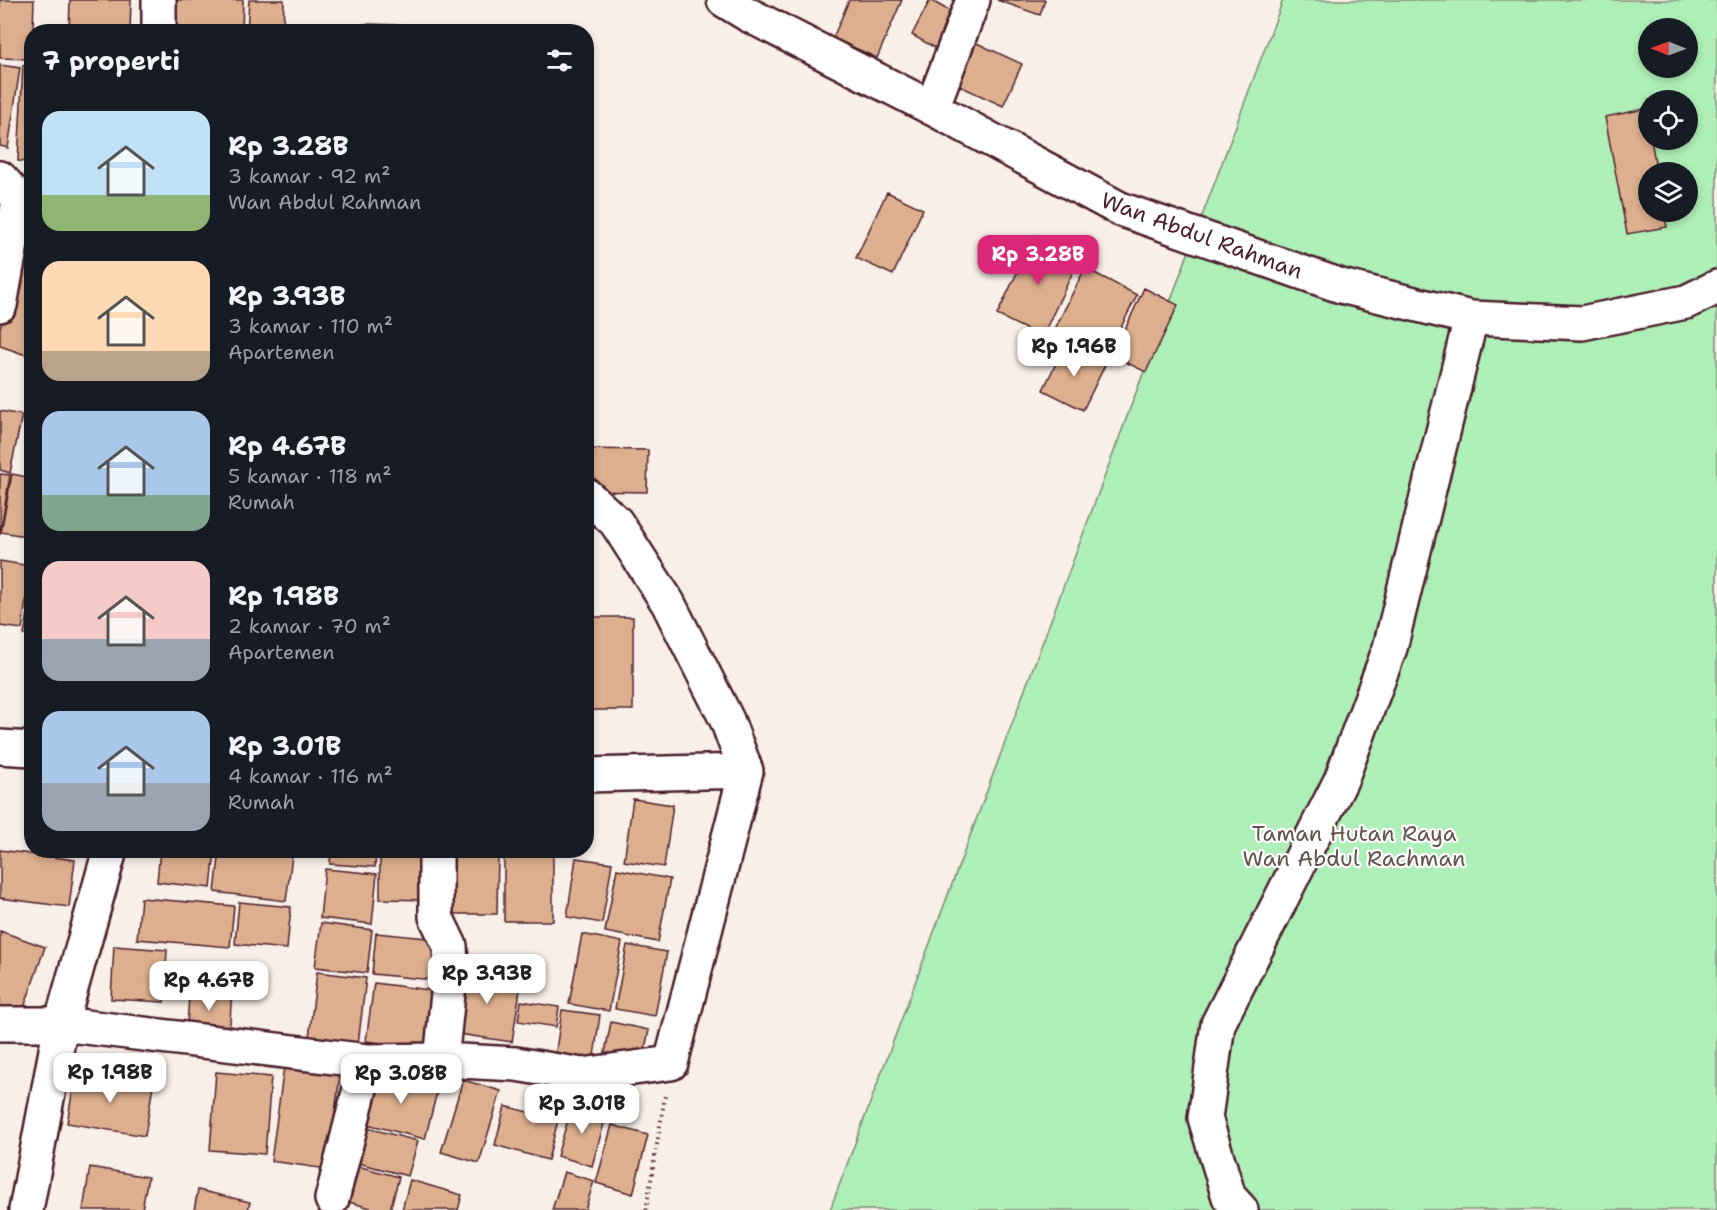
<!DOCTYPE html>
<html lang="id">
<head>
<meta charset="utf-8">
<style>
	body { margin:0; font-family:"Shantell Sans",sans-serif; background:#20242c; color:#f1f3f6; height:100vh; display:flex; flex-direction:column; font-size:22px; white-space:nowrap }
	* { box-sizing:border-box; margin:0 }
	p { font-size:20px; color:#9ea1a6 }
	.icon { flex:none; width:33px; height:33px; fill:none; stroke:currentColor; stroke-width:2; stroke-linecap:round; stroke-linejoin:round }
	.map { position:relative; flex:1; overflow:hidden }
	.sheet { position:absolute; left:24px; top:24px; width:570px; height:834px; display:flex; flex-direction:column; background:#171b24; border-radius:24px; box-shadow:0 3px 9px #0003 }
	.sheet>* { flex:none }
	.needle { width:39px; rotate:271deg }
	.buttons { position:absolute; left:1638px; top:18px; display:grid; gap:12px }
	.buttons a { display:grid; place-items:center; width:60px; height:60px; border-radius:50%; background:#171b24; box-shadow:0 3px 9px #0003; font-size:30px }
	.price { position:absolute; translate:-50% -51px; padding:0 14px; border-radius:12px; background:#fff; color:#222; font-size:20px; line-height:39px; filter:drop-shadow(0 2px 3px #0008) }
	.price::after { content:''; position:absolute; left:50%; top:36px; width:18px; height:14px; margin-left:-9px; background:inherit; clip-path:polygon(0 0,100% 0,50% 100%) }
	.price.on { background:#db2777; color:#fff }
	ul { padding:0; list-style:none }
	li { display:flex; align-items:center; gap:18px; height:150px; padding:0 18px }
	li span { display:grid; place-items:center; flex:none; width:168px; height:120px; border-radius:18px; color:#555 }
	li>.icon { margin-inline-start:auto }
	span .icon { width:72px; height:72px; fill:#fffc; stroke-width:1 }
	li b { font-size:26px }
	h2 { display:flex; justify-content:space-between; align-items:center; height:72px; padding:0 18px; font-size:26px }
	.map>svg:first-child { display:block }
</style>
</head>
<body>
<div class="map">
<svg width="1717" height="1210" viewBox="0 0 1717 1210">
	<rect width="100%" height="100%" fill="#f8efe8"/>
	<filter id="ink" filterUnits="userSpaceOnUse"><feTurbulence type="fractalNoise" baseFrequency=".0167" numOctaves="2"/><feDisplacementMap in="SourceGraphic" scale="12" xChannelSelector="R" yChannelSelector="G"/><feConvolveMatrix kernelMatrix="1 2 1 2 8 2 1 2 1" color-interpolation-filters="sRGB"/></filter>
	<g filter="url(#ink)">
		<!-- green -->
		<path fill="#aeefb7" stroke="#7c8771" stroke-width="1.5" fill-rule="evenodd" d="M1283 0H1717V1210H830ZM1648 28H1688V68H1648ZM1648 100H1688V140H1648ZM1648 172H1688V212H1648Z"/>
		<!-- building -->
		<path fill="#ddaf8e" stroke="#4a1f2b" stroke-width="1.5" d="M0 0H34L32 59 0 58Z
			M70 0H131L130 32H69Z
			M163 0H243L242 32H161Z
			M249 0H284L283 32H247Z
			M849 0H902L877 58 833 38Z
			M930 0 957 15 939 50 912 35Z
			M997 0H1045L1040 15Z
			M364 24 400 25V32H364Z
			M968 39 1022 64 1003 106 949 81Z
			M0 65 20 68 8 148 0 146Z
			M23 65 32 66V162L18 161Z
			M1645 109 1648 140H1651L1657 172H1648V212H1664L1667 227 1627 234 1605 117Z
			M887 192 923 209 893 275 856 258Z
			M1035 235 1080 257 1042 337 997 315Z
			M24 257 32 260V349L29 356 0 346V328Z
			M1085 268 1137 295 1107 355 1055 329Z
			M1144 288 1178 305 1146 372 1113 356Z
			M1065 345 1105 365 1083 410 1043 390Z
			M0 411 22 415 10 473 0 470Z
			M586 449 648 450 647 492 586 491Z
			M0 474 10 475 0 535Z
			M12 474 32 478V537L1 532Z
			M0 561 31 566 22 629 0 626Z
			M32 590V637L24 635Z
			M586 617H633V710H586Z
			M633 799 673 805 664 867 624 861Z
			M0 850 75 860 69 907 0 898Z
			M160 850H215L211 888 157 882Z
			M220 850H245L292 856 286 901 215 892Z
			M331 850H376L375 867 330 864Z
			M380 850H432L431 900 380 899Z
			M441 850H498L497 914H440Z
			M504 850H553V921H504Z
			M576 858 612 863 602 923 567 917Z
			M325 869 377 874 372 924 320 918Z
			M617 869 670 879 658 942 605 932Z
			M141 898 234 906 230 947 137 939Z
			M239 902 291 907 287 949 235 944Z
			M321 923 372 930 367 973 315 967Z
			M0 931 45 947 17 1028 0 1022Z
			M376 933 437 939 433 980 372 974Z
			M582 934 622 942 609 1011 569 1004Z
			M627 945 667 952 655 1016 615 1009Z
			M114 946 167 950 164 1002 111 999Z
			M462 968 522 977 512 1042 452 1033Z
			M317 972 366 978 358 1044 309 1038Z
			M374 983 437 991 429 1049 366 1041Z
			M190 984 232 987 229 1040 186 1037Z
			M521 1001 559 1007 556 1027 518 1021Z
			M562 1010 600 1015 593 1063 555 1057Z
			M611 1022 649 1030 638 1080 601 1072Z
			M284 1067 340 1076 327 1169 271 1161Z
			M377 1071 438 1088 425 1139 363 1123Z
			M76 1072 153 1085 145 1136 67 1123Z
			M216 1072 271 1077 265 1154 210 1150Z
			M463 1080 501 1091 479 1163 441 1152Z
			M573 1103 607 1113 592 1166 557 1156Z
			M505 1106 558 1120 548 1160 495 1145Z
			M356 1125 418 1141 408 1176 347 1160Z
			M612 1125 648 1135 633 1194 596 1183Z
			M350 1164 399 1177 390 1210H378L341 1200Z
			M90 1167 148 1177 142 1210H83Z
			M564 1172 594 1181 585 1210H552Z
			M410 1180 462 1195 458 1210H402Z
			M198 1190 250 1202 248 1210H194Z"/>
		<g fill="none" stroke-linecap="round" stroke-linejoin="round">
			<defs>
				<path id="minor" d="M159 0V32
					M932 108 973 0
					M0 178 32 213
					M0 305 19 200
					M0 747 32 749
					M586 775 746 771
					M436 850V917L450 946 451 966 441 1060
					M0 1024H61L367 1061 441 1060 516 1064 582 1075 671 1063 746 771 727 720 668 603 616 522 586 495
					M332 1199 367 1061
					M26 1210 61 1024 110 850
					M1241 1210 1229 1197 1205 1118 1218 1024 1341 780 1390 648 1471 318"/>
				<path id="tertiary" d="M724 0 747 14 932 108 1120 209 1341 286 1471 318 1582 323 1686 302 1717 287"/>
			</defs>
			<!-- minor casing -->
			<use href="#minor" stroke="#4a1f2b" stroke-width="38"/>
			<!-- tertiary casing -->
			<use href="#tertiary" stroke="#4a1f2b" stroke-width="38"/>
			<!-- path -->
			<path stroke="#4a1f2b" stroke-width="4" stroke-dasharray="1.5 4.5" stroke-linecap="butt" d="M646 1210 665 1096"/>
			<!-- minor -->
			<use href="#minor" stroke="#fff" stroke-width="33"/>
			<!-- tertiary -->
			<use href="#tertiary" stroke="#fff" stroke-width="33"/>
		</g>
	</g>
	<g text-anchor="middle" stroke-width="4.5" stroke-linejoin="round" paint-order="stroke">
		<!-- street labels -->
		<g font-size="22" fill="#4a1f2b" stroke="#fff">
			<text transform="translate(1202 235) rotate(20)" y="8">Wan Abdul Rahman</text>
		</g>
		<!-- park labels -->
		<g font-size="22" fill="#63534e" stroke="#fff">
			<text x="1354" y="841">Taman Hutan Raya<tspan x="1354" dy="25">Wan Abdul Rachman</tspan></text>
		</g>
	</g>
</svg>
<div class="buttons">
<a><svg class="needle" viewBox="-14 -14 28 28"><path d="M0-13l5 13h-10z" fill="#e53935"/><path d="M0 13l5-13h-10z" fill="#9ea1a6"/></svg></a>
<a><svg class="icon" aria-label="locate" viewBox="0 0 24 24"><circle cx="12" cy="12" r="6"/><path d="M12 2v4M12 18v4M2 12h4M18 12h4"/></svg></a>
<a><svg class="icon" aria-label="layers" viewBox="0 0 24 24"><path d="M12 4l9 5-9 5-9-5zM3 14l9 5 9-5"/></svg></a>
</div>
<b class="price on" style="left:1038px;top:286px">Rp 3.28B</b>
<b class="price" style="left:1074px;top:378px">Rp 1.96B</b>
<b class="price" style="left:487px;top:1005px">Rp 3.93B</b>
<b class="price" style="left:209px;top:1012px">Rp 4.67B</b>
<b class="price" style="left:110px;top:1104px">Rp 1.98B</b>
<b class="price" style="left:401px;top:1105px">Rp 3.08B</b>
<b class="price" style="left:582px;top:1135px">Rp 3.01B</b>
<section class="sheet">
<h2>7 properti<svg class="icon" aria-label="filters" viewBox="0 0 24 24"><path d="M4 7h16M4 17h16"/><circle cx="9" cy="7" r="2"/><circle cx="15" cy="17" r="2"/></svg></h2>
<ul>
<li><span style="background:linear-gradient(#bfe0f5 70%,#8fb573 0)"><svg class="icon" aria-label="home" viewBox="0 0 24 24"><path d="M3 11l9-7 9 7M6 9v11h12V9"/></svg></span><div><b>Rp 3.28B</b><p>3 kamar · 92 m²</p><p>Wan Abdul Rahman</p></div></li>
<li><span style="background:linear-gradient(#ffd9b3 75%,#b9a48a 0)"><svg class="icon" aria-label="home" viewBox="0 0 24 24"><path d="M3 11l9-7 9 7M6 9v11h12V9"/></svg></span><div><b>Rp 3.93B</b><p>3 kamar · 110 m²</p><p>Apartemen</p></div></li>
<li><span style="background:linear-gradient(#a9c7e8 70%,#7fa58c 0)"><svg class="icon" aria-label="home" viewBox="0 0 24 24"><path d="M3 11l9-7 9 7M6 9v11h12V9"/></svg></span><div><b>Rp 4.67B</b><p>5 kamar · 118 m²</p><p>Rumah</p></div></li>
<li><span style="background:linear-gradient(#f6c9c9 65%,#9aa5b1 0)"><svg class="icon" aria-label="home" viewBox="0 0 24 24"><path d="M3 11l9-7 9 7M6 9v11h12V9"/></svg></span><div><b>Rp 1.98B</b><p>2 kamar · 70 m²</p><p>Apartemen</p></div></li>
<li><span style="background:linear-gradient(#a9c7e8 60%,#9aa5b1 0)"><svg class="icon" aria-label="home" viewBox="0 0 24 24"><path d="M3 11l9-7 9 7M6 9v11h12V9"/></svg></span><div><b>Rp 3.01B</b><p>4 kamar · 116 m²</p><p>Rumah</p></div></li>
</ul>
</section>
</div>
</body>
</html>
